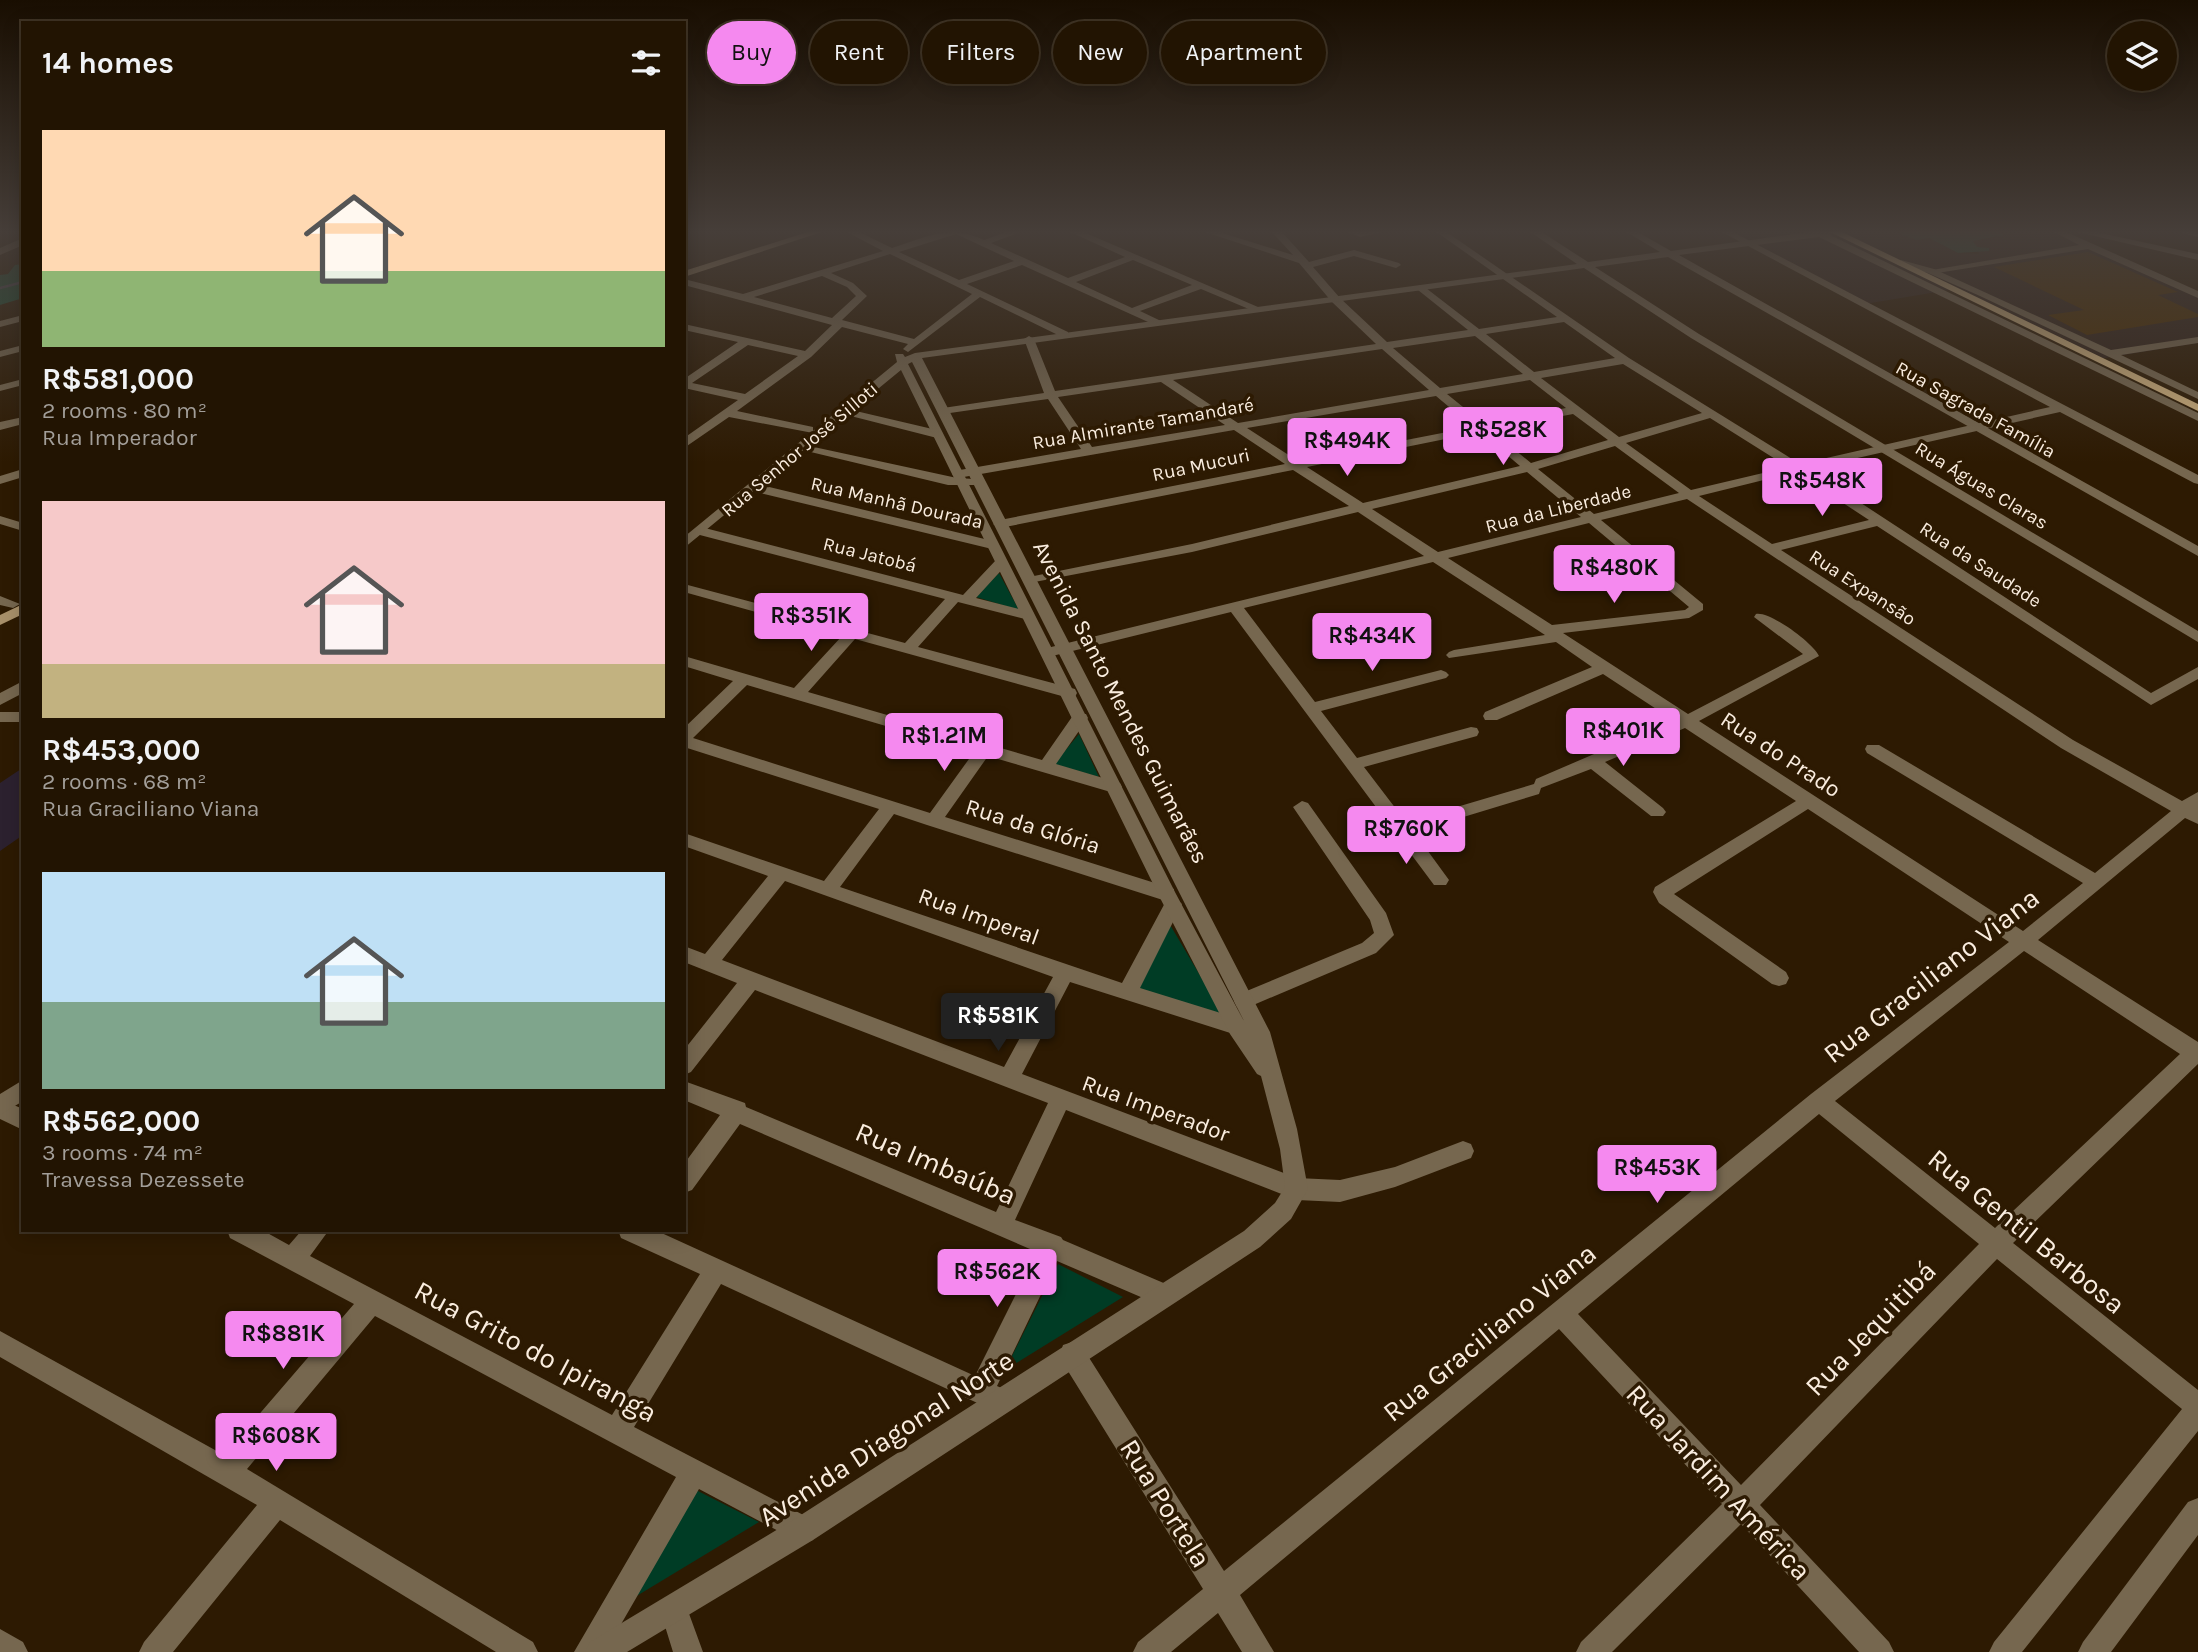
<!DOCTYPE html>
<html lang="en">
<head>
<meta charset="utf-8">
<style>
	body { margin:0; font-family:Karla,sans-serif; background:#2a1d0c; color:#f1f3f6; height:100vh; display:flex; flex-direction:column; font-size:26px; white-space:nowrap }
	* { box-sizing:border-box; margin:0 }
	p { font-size:23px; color:#a29e99 }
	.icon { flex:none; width:38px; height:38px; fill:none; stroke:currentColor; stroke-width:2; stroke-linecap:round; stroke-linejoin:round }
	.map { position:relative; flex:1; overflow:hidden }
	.side { position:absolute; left:21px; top:21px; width:665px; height:1211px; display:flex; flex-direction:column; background:#221402; border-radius:0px; box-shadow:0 4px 18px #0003,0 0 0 2px #3f3324 }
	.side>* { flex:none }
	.hud { position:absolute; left:707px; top:21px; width:665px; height:63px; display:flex; gap:14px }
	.fabs { position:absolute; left:2107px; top:21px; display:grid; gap:14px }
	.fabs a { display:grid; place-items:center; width:70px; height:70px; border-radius:50%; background:#221402; box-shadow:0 4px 18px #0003,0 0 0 2px #3f3324; font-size:35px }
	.price { position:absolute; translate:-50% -60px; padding:0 16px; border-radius:7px; background:#f589ef; color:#111; font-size:23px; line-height:46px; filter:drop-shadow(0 2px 4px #0008) }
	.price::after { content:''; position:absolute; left:50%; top:42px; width:21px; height:16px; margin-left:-10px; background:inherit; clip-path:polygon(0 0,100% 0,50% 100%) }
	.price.active { background:#222; color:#fff }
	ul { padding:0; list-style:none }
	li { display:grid; align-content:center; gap:14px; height:371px; padding:0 21px }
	li span { display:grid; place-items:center; height:217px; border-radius:0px; color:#555 }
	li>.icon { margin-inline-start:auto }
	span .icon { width:126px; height:126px; fill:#fffc; stroke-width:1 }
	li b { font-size:30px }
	h2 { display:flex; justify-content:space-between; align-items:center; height:84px; padding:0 21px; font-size:30px }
	.pill { padding:0 24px; border-radius:32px; background:#221402; box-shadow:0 4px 18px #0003,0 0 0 2px #3f3324; font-size:24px; line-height:63px }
	.pill.active { background:#f589ef; color:#111 }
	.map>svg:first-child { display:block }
</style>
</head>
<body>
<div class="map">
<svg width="2198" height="1652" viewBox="0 0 2198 1652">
	<rect width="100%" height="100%" fill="#2d1a02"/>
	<!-- commercial -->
	<path fill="#312218" d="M1727 231H1913L1899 233 1917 240 1929 238 1958 253 1979 254 1973 241 1998 237 2002 233 1999 231H2050L2198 297V343L2099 359 1949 290 1859 305Z"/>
	<!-- medical -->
	<path fill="#2c212f" d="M21 769 23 835 0 851V783Z"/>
	<!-- green -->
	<path fill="#003c25" d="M999 573 1019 610 976 597Z
		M1079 734 1099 777 1054 764Z
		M1169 923 1224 1016 1136 990Z
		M1058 1264 1123 1297 1005 1370Z
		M696 1490 759 1522 630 1600Z"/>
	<!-- forest -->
	<path fill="#1a5138" d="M1914 231H1999L2004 235 1973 241 1977 247 1989 248V251L1958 253 1929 238 1917 240 1897 233Z
		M23 264V298L0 305V275L8 274 15 265Z"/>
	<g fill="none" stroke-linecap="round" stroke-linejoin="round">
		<!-- stream -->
		<path stroke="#4b4b5b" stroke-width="2.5" d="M0 288 23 282"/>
	</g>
	<!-- building -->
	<path fill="#4a2d00" d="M2088 252 2178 292 2158 295 2198 314V317L2087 335 2048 315 2084 310 1994 267Z"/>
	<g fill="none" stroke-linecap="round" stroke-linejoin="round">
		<!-- minor -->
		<path fill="#76674f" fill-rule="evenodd" d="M845 231H857L892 248C926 237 949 224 984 240L1009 231H1023L991 243 1068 278 1125 257 1068 231H1081L1265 310 1256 312 1201 289 1140 311 1161 321 1162 323 1157 326 1022 265 967 284 1068 332V336H1060L980 297 908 352 903 349 908 344 842 327 811 357 737 411 813 427V433L729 417 684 448V438L738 400 684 388V379L738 342 684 330V324L805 351 832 325 684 285V279L743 294 883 251ZM956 234 1014 261 959 280 899 252ZM890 254 972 294 914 339 842 320 867 296 853 283 831 273ZM1133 260 1192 285 1132 308 1076 282ZM822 276 847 287 856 296 832 318 754 297ZM748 345 798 356 745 394 692 383Z
			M1202 231H1216L1293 255 1271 231H1281L1309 262 1354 250 1399 263 1401 265 1396 268 1354 256 1313 267 1340 298 1387 342 1468 330 1418 290V286L1422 285 1479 329 1557 317 1435 231H1445L1629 358 1800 464 2050 407 1720 231H1731L2198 475V484L2194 483 2060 412 1809 469 2151 693 2198 667V679L2151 705 1877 526 1781 550 2073 740 2182 801 2198 792V824L2185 818 2038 940 2198 1042V1064L2013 1243 2198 1390V1431L2022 1652H1989L1994 1642 2182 1409 1997 1259 1760 1505 1889 1642 1894 1652H1859L1741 1524 1612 1652H1576L1581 1642 1722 1504 1559 1329 1240 1595 1274 1652H1242L1218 1613 1171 1652H1133L1138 1642 1203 1589 1063 1363 1060 1354 1063 1345 1072 1342 1081 1345 1224 1571 1811 1094 2009 942 1808 809 1674 894 1786 972 1789 978 1786 984 1779 986 1772 984 1659 903 1653 892 1655 887 1796 801 1685 728 1605 762 1663 808 1666 812 1663 816H1651L1591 769 1541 788 1539 794 1414 832 1449 880 1446 885H1434L1231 612 1048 657 1043 655 1040 652 1043 649 1424 556 1358 512 1192 552 1024 584V578L1029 577 1192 544 1349 506 1293 470 1000 528 993 524 1000 520 1285 464 1234 430 958 478 974 479V485H948L794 448 800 444 957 478 952 474 954 471 1081 449 1048 399 943 414 937 411 943 408 1044 393 1024 339 1029 336 1034 339 1055 391 1376 344 1332 302 1299 263ZM1564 322 1615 358 1534 372 1486 334ZM1475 336 1523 374 1440 388 1393 348ZM1382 349 1429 390 1238 423 1173 380ZM1623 364 1702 413 1619 437 1541 378ZM1530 380 1566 408 1484 424 1447 394ZM1161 382 1225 425 1092 447 1058 397ZM1436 396 1473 427 1298 461 1247 428ZM1573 414 1608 440 1531 463 1491 430ZM1710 418 1788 467 1691 490 1626 443ZM1480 432 1520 466 1363 503 1307 467ZM1615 446 1679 493 1594 514 1538 469ZM1527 472 1581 517 1438 552 1372 509ZM1796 472 1869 520 1772 544 1699 496ZM1687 499 2061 748 2171 811 2095 873 1879 745H1867L1865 749 1867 753 2083 883 2023 931 1699 721 1819 656C1813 643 1770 611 1756 614L1754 617 1803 654 1688 714 1563 633 1689 618 1703 610V604L1601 520ZM1589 523 1689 607 1685 610 1552 625 1448 558ZM1433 562 1545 635 1454 650 1449 652 1446 655 1449 658 1556 642 1592 667 1485 712 1483 716 1485 720H1497L1603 674 1673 720 1536 779 1534 784 1406 822 1364 767 1477 736 1479 732 1477 728 1471 727 1357 758 1321 711 1446 678 1449 675 1446 672 1441 670 1315 702 1244 608ZM2024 951 2180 1054 1995 1228 1835 1101ZM1819 1114 1979 1244 1741 1485 1578 1314Z
			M1346 231H1387L1360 237Z
			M2052 231H2064L2198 291V298L2088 249 1931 274 1926 271 2079 245Z
			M2073 231H2091L2198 254V260Z
			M2181 231H2198V237L2182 233Z
			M23 238V245L0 255V248Z
			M23 315V321L0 327V321Z
			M23 345V351L0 357V351Z
			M23 379V385L0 391V385Z
			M843 408 941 431 943 434 937 438 839 413V409Z
			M23 417V424L0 430V422Z
			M753 483 997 542 999 545 992 549 748 490V484Z
			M0 516 23 523V531L0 524Z
			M701 527 963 595 996 560H1006L1008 563 976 598 1034 613V619L1029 620 958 602 918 647 1075 689 1077 693 1075 697 1069 698 855 639 808 692 1042 760 1074 714H1086L1088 718 1056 764 1120 783 1122 787 1120 791 1114 793 988 756 945 817 1174 889V897L1182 904 1140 988 1253 1023 1256 1029 1253 1035 1246 1038 1070 982 1022 1074 1297 1178 1340 1180 1395 1167 1463 1141 1471 1144 1474 1151 1471 1158 1395 1187 1340 1202 1297 1200 1066 1110 1015 1220 1061 1237 1063 1240 1173 1287 1176 1295 1173 1303 1164 1307 1057 1261 997 1386 1010 1392 1014 1401 1010 1410 1001 1414 721 1284 634 1427 813 1520 817 1530 813 1540 803 1544 699 1489 605 1652H574L676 1477 375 1316 247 1469 533 1642 538 1652H496L280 1520 173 1652H139L144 1642 257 1505 0 1357V1331L224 1455 354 1304 230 1238 227 1230H262L289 1245 302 1230H329L310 1256 612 1415 700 1274 621 1238 618 1230H655L975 1376 1037 1252 740 1124 692 1190 684 1193V1164L720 1115 684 1100V1081L745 1103 746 1107 996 1212 1048 1103 755 990 691 1072 684 1075V1050L737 983 684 962V946L705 954 768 876 684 846V833L824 881 879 809 684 747V728L733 681 684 666V656L794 688 842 636 684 592V584L905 643 945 599 696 534V528ZM747 685 974 752 930 813 693 738ZM894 814 927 825 1166 901 1122 983 840 887ZM785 881 1053 977 1004 1067 722 960Z
			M0 596 20 604 13 608 0 605Z
			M23 681V693L0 705V693Z
			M0 712H23V722H0Z
			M1302 801 1308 803 1386 913 1394 935 1376 953 1244 1009 1237 1007 1234 1001 1237 995 1362 943 1374 933 1370 920 1293 807Z
			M0 1099 23 1109V1130L0 1119Z
			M2198 1498V1535L2111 1652H2078L2083 1642 2188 1502Z
			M674 1596 684 1600 703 1652H673L660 1610 664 1600Z
			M0 1629 23 1642 28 1652H0Z"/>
		<!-- tertiary -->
		<path fill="#76674f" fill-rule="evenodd" d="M1529 231H1540L1588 262 1660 252 1625 231H1636L1671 251 1816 231H1836L1830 235 2198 413V421L2194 419 1819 237 1679 255 2198 546V556L1668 257 1595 267 1699 334 2198 631V642L1691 338 1584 268 922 358 1270 1032 1297 1129 1308 1189 1291 1219 1260 1247 813 1540 627 1652H585L590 1642 793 1520 1244 1231 1275 1203 1285 1187 1280 1149 1261 1076 1257 1074 1230 1034 1158 894 901 370 684 548V537L897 362 895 354H903L905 357 915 353 1577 264ZM912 362 1246 1025 1176 894 908 364Z
			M1901 260 1934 269 2111 350 2198 337V343L2121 355 2198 392V399L1980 296 1928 273 1898 265 1896 263Z
			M23 469V477L0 484V476Z
			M23 1080V1101L0 1115V1094Z"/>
		<!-- secondary -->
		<path fill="#a8906a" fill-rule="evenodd" d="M811 231H825L684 277V271Z
			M23 604V614L0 625V615Z"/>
		<!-- primary -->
		<path fill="#cfb17e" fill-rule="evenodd" d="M1828 231H1840L2198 404V411Z"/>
	</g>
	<!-- sky -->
	<linearGradient id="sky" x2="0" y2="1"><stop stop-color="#190e01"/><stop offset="0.5" stop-color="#463e39"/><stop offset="1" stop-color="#463e39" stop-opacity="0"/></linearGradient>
	<rect width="2198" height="463" fill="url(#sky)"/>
	<g text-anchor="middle" stroke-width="7" stroke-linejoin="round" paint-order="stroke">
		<!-- far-street labels -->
		<g font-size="19" fill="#faeddf" stroke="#2d1a02">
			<text transform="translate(1976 409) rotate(29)" y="7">Rua Sagrada Família</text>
			<text transform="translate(1143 423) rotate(-10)" y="7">Rua Almirante Tamandaré</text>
			<text transform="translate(799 449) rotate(-40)" y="7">Rua Senhor José Silloti</text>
			<text transform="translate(1201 464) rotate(-12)" y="7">Rua Mucuri</text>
			<text transform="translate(1982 485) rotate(31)" y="7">Rua Águas Claras</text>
			<text transform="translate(897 502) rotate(13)" y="7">Rua Manhã Dourada</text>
			<text transform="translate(1558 508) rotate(-14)" y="7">Rua da Liberdade</text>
			<text transform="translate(870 554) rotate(14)" y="7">Rua Jatobá</text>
			<text transform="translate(1981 564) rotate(33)" y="7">Rua da Saudade</text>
			<text transform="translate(1863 587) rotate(33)" y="7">Rua Expansão</text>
		</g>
		<!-- street labels -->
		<g font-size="23" fill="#faeddf" stroke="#2d1a02">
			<text transform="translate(1121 702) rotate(63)" y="8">Avenida Santo Mendes Guimarães</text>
			<text transform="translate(1781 754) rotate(33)" y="8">Rua do Prado</text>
			<text transform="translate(1033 826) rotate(17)" y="8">Rua da Glória</text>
			<text transform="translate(979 916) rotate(20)" y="8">Rua Imperal</text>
			<text transform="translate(1156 1108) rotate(20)" y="8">Rua Imperador</text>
		</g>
		<!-- near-street labels -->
		<g font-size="28" fill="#faeddf" stroke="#2d1a02">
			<text transform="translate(1931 975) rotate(-38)" y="10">Rua Graciliano Viana</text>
			<text transform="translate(936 1163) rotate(23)" y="10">Rua Imbaúba</text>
			<text transform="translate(2027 1231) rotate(39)" y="10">Rua Gentil Barbosa</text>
			<text transform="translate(1870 1328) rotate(-46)" y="10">Rua Jequitibá</text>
			<text transform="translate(1489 1332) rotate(-39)" y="10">Rua Graciliano Viana</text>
			<text transform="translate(536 1351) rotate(28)" y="10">Rua Grito do Ipiranga</text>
			<text transform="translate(886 1438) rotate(-33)" y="10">Avenida Diagonal Norte</text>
			<text transform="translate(1719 1482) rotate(47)" y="10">Rua Jardim América</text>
			<text transform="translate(1166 1503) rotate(58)" y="10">Rua Portela</text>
		</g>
	</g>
</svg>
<div class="fabs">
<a><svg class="icon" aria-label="layers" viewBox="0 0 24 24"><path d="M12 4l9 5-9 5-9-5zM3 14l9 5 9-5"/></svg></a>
</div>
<b class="price" style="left:1503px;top:467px">R$528K</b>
<b class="price" style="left:1347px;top:478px">R$494K</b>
<b class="price" style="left:1822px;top:518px">R$548K</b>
<b class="price" style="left:1614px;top:605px">R$480K</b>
<b class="price" style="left:811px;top:653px">R$351K</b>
<b class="price" style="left:1372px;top:673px">R$434K</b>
<b class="price" style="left:1623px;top:768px">R$401K</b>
<b class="price" style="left:944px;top:773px">R$1.21M</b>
<b class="price" style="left:1406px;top:866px">R$760K</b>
<b class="price active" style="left:998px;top:1053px">R$581K</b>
<b class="price" style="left:1657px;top:1205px">R$453K</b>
<b class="price" style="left:997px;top:1309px">R$562K</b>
<b class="price" style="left:283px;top:1371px">R$881K</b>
<b class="price" style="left:276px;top:1473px">R$608K</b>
<div class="hud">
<a class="pill active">Buy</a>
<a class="pill">Rent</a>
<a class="pill">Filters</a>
<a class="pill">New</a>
<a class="pill">Apartment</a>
</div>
<section class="side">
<h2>14 homes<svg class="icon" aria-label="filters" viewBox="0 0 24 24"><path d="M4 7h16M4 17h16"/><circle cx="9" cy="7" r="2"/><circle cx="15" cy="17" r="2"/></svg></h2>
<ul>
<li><span style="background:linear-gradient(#ffd9b3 65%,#8fb573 0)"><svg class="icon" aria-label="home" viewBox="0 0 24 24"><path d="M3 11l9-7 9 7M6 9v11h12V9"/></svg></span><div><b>R$581,000</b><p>2 rooms · 80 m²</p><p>Rua Imperador</p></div></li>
<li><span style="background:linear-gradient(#f6c9c9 75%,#c2b280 0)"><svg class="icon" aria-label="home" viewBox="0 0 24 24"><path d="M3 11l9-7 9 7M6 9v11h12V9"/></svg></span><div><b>R$453,000</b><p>2 rooms · 68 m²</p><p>Rua Graciliano Viana</p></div></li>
<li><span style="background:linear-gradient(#bfe0f5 60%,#7fa58c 0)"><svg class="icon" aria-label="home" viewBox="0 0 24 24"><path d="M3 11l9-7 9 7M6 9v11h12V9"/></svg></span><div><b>R$562,000</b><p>3 rooms · 74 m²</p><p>Travessa Dezessete</p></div></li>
</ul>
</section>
</div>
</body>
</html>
